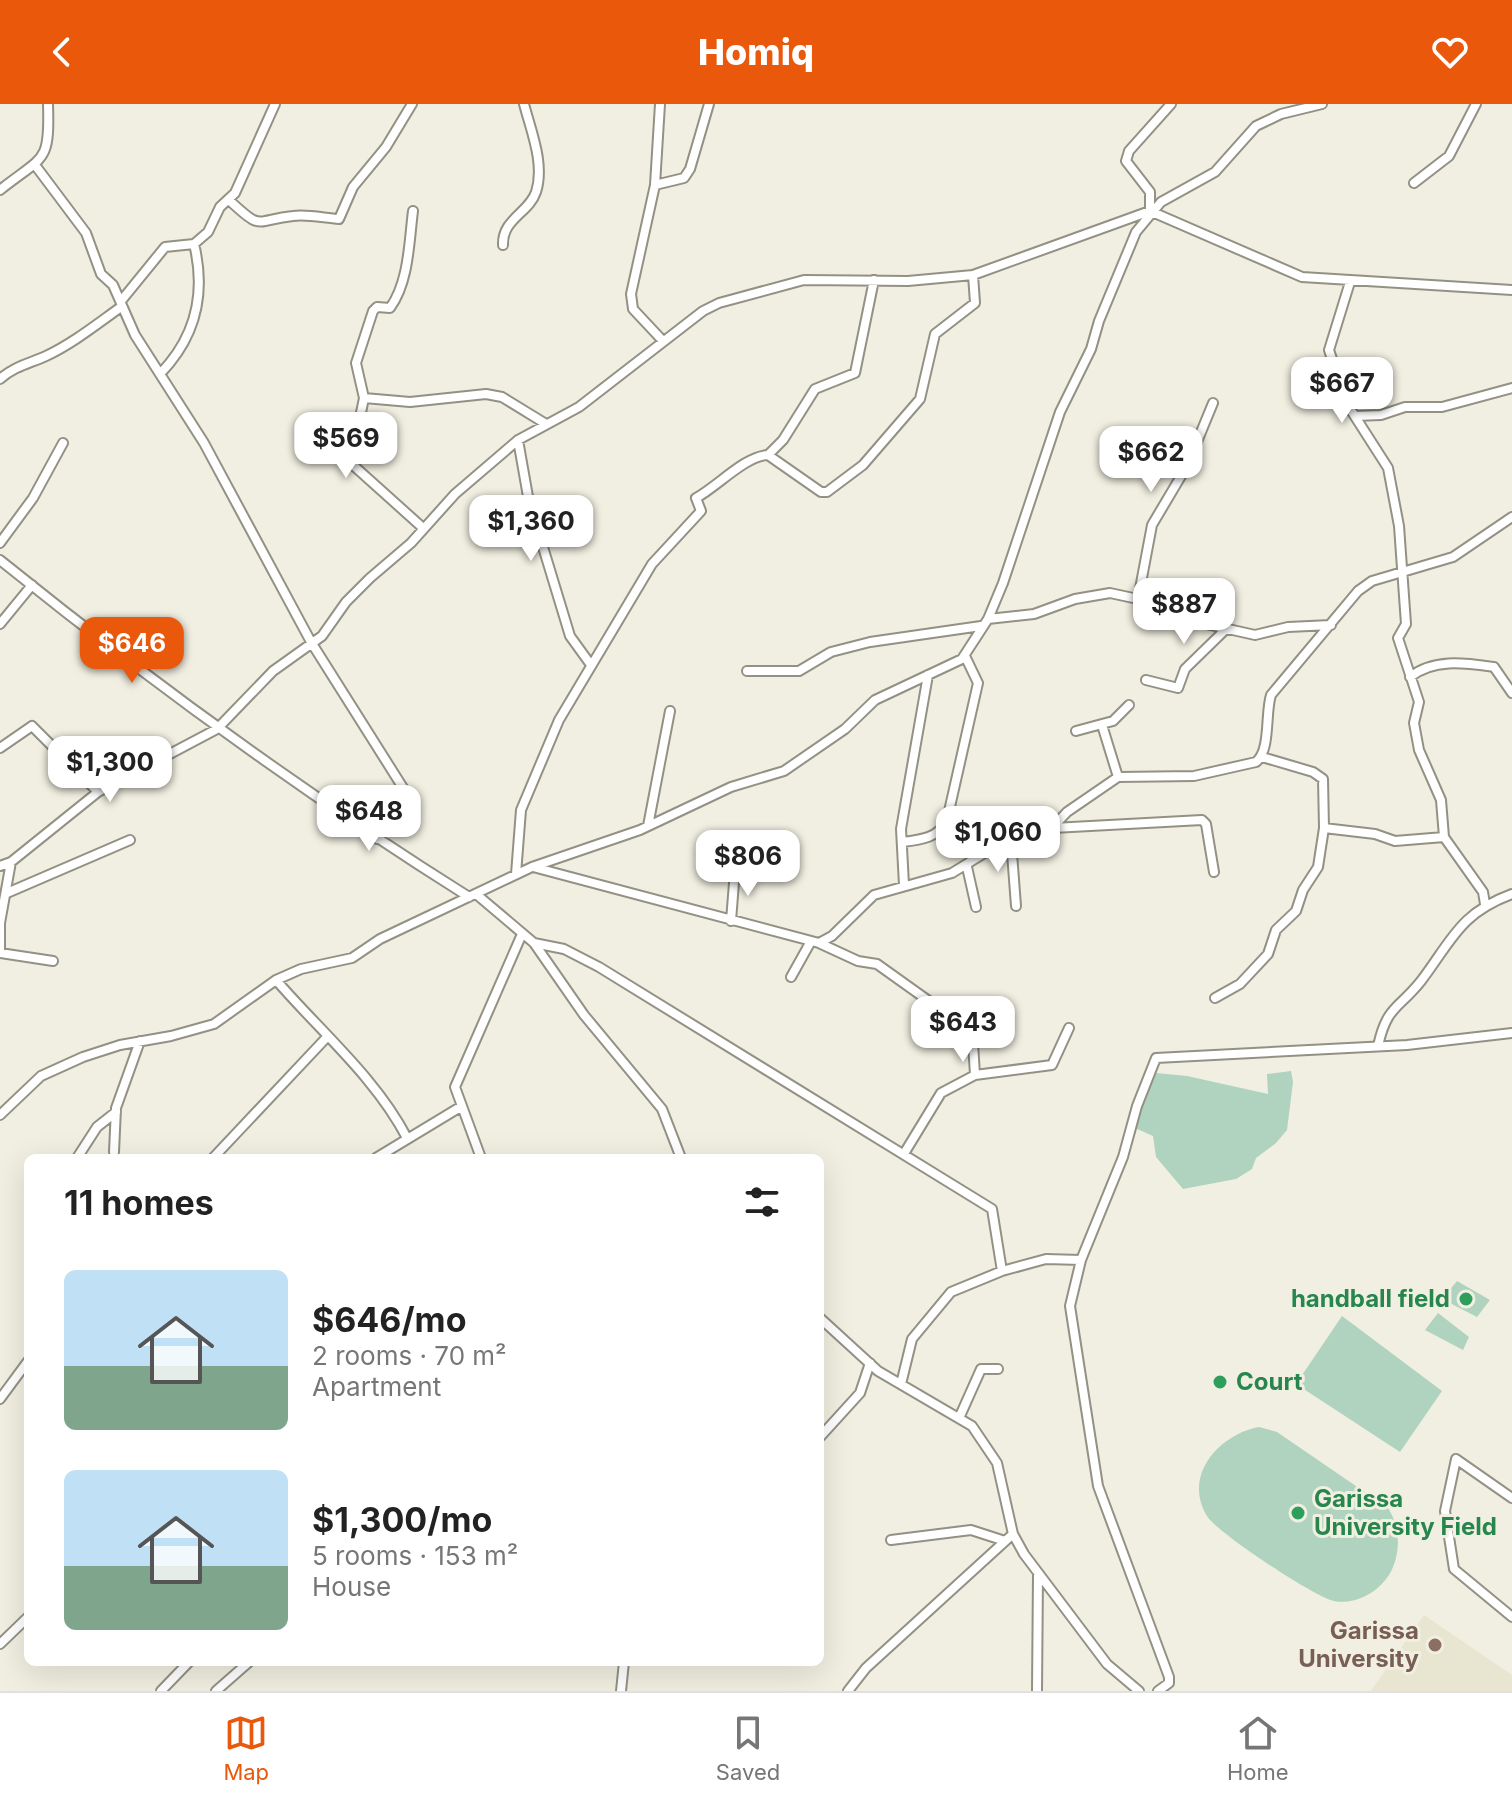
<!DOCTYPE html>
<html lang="en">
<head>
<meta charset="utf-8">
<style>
	body { margin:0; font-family:Inter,sans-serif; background:#f6f6f6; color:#222; height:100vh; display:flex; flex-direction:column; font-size:30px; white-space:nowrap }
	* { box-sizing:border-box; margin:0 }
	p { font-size:26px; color:#767676 }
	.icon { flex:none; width:44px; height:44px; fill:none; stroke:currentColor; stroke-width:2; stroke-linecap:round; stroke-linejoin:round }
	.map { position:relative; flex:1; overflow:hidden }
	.details { position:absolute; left:24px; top:1050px; width:800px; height:512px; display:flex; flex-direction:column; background:#fff; border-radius:12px; box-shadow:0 8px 32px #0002 }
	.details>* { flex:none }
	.price { position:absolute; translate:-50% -68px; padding:0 18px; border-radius:16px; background:#fff; color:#222; font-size:26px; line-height:52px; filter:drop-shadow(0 2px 4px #0008) }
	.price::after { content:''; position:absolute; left:50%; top:48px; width:24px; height:18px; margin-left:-12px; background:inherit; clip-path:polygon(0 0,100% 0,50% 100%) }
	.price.on { background:#ea580c; color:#fff }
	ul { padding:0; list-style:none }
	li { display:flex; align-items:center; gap:24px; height:200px; padding:0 40px }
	li span { display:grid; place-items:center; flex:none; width:224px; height:160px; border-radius:12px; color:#555 }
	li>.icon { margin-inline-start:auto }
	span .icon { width:96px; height:96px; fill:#fffc; stroke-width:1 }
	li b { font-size:34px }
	h2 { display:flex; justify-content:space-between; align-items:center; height:96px; padding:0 40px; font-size:34px }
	header { display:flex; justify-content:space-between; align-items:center; height:104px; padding:0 40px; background:#ea580c; color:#fff; font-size:36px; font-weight:800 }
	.tabs { display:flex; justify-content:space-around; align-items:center; height:112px; border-top:2px solid #e0e0e0; background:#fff; font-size:22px; color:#767676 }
	.tabs a { display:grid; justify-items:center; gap:4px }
	.tabs .on { color:#ea580c }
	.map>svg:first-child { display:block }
</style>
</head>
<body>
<header><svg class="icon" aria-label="back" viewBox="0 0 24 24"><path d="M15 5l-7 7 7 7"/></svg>Homiq<svg class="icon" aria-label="heart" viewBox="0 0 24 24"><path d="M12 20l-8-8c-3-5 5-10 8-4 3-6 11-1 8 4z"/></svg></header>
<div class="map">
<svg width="1512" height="1587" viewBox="0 0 1512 1587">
	<rect width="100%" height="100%" fill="#f1efe1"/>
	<!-- built -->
	<path fill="#e8e5d0" d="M1424 1511 1512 1571V1587H1371Z"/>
	<!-- green -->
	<path fill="#afd3bf" d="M1291 967 1293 978 1287 1026 1276 1039 1256 1054 1252 1065 1236 1075 1183 1085 1156 1053 1153 1032 1126 1020 1146 968 1187 972 1268 990 1267 970Z
		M1457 1177 1490 1196 1477 1213 1442 1195Z
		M1438 1209 1469 1233 1463 1246 1425 1226Z
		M1342 1212 1442 1287 1400 1348 1296 1280Z
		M1259 1323 1277 1328 1388 1404C1399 1421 1401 1444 1393 1463 1385 1484 1358 1502 1334 1497 1316 1494 1216 1428 1207 1412 1182 1371 1220 1330 1259 1323Z"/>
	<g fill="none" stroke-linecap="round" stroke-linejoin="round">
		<defs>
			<path id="minor" d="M660 0 655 81 631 190 633 205 663 237
				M35 61 86 129 101 170 113 181 135 231 204 339 311 538 405 687 409 702 377 735
				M1414 79 1449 52 1476 0
				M655 81 684 74 690 65 709 0
				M0 86C44 51 50 60 48 0
				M229 96C263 128 254 116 293 112 307 110 324 114 339 115L353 83 386 43 412 0
				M413 107C409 138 409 178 390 204L377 203 373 207 356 259 364 294 410 298 486 290 502 293 546 320
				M1150 107V88L1126 57 1129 47 1171 0
				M503 141C502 115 529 109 536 88 545 60 531 27 524 0
				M1350 178 1329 246 1347 300 1388 364 1399 422 1406 520 1398 534 1419 598 1414 619 1419 646 1441 696 1444 733
				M121 197 165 143 194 140 208 128 220 103 235 89 275 0
				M160 270C196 233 206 189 194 140
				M0 275C15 262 28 260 46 252 72 240 97 220 121 203
				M364 294 352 352 354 362 423 424
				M1355 312 1381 311 1405 303H1442L1512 284
				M518 336 535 432 543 443 570 532 591 561
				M768 351 821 388H827L863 361 920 295 935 230 975 199 973 171
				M0 439 33 394 63 339
				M0 456C150 577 305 690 469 793
				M1138 495 1152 421 1187 362 1213 299
				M988 515 1034 510 1075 495 1110 489 1138 495 1188 516 1255 531 1288 523 1331 521
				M0 520 32 481
				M747 567H799L831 548 870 538 981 522
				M1410 573C1434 554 1465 559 1494 563L1512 589
				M1146 576 1178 584 1185 565 1225 526
				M1102 621 1118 673
				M1076 627 1113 617 1129 601
				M0 644 32 622 98 688
				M648 722 670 607
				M1053 724 1202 716 1206 720 1214 768
				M1324 724 1375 730 1395 737 1444 733 1483 788 1485 800
				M1011 736 1016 802
				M902 738C920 736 939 734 947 716L978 579 965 552
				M11 758 0 819V849L53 857
				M0 762 11 758 98 688 217 625 273 567 322 532 346 498 370 474 411 439 455 390 518 336 579 303 703 207 719 199 804 176 908 177 973 171 1150 107 1302 173 1512 186
				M533 763 819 839 832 832 874 791 952 769 991 745 1052 724 1067 708 1118 673 1194 672 1256 658C1271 646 1265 609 1271 591L1358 487 1372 477 1453 453 1512 413
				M967 763 976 803
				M516 770 521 706 559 616 652 460 701 407 696 394C718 382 745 352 768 351L783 336 815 285 855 269 874 176
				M904 781 901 725 928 571
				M7 789 130 736
				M476 790 534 839 584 911 662 1005 681 1054
				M731 817 735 766H762
				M534 839 564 845 599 863 992 1105 1002 1167
				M819 839 858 857 877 860 954 915 973 939 975 971
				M791 873 810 839
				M276 876C320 927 376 974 407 1034
				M1215 894 1240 880 1268 850 1276 826 1296 807 1303 786 1318 763 1324 724 1323 675 1313 668 1262 653
				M1378 942C1387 901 1399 905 1421 877 1452 836 1460 809 1512 790
				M0 1011 41 972 83 953 120 941 171 932 214 920 276 876 301 865 352 854 380 835 532 763 640 726 731 683 784 667 845 625 875 596 962 555 988 515 1003 479 1060 308 1091 245 1099 217 1136 128 1161 98 1215 68 1256 22 1281 10 1322 0
				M114 1048 116 1004 140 937
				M905 1048 941 989 975 971 1052 961 1069 924
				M77 1054 97 1023 116 1008
				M213 1054 327 933
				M376 1054 462 1002
				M481 1054 455 983 522 830
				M1081 1156 1070 1202 1098 1382 1169 1573V1579L1158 1587
				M820 1214 878 1267 972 1322 997 1359 1013 1430 1024 1450 1107 1560 1139 1587
				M901 1280 912 1235 951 1188 1002 1167 1046 1155 1081 1156 1123 1053 1137 1002 1156 954 1407 941 1512 929
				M0 1295 28 1257
				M960 1312 981 1265H998
				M820 1333 860 1289 870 1259
				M1512 1394 1456 1355 1445 1407 1454 1465 1512 1513
				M891 1436 971 1426 1005 1437
				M0 1540 28 1513
				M161 1587 189 1558
				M216 1587 249 1558
				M621 1587 624 1558
				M848 1587 866 1564 1013 1430
				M1037 1587 1038 1471"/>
		</defs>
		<!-- minor casing -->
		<use href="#minor" stroke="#939184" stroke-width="12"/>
		<!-- minor -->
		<use href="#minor" stroke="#fff" stroke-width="8"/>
	</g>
	<!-- markers -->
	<g fill="#2e9e5b" stroke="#f1efe1" stroke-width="3">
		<circle cx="1466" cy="1195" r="8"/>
		<circle cx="1220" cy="1278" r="8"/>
		<circle cx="1298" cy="1409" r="8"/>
	</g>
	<circle fill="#8d6e63" stroke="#f1efe1" stroke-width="3" cx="1435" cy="1541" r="8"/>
	<g text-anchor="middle" stroke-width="6" stroke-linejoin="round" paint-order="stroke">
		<!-- leisure labels -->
		<g font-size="24" font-weight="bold" fill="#27864d" stroke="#f1efe1" text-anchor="start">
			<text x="1450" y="1203" text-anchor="end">handball field</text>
			<text x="1236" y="1286">Court</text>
			<text x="1314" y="1403">Garissa<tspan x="1314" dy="28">University Field</tspan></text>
		</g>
		<!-- education labels -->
		<g font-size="24" font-weight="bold" fill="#785e54" stroke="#f1efe1" text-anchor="end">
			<text x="1419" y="1535">Garissa<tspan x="1419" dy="28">University</tspan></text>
		</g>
	</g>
</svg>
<b class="price" style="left:1342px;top:321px">$667</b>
<b class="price" style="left:346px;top:376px">$569</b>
<b class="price" style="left:1151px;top:390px">$662</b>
<b class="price" style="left:531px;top:459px">$1,360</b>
<b class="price" style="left:1184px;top:542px">$887</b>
<b class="price on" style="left:132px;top:581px">$646</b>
<b class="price" style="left:110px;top:700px">$1,300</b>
<b class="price" style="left:369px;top:749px">$648</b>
<b class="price" style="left:998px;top:770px">$1,060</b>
<b class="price" style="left:748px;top:794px">$806</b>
<b class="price" style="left:963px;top:960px">$643</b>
<section class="details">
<h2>11 homes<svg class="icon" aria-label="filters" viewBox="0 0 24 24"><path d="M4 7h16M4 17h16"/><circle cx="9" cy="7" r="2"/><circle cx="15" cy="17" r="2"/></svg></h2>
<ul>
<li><span style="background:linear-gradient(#bfe0f5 60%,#7fa58c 0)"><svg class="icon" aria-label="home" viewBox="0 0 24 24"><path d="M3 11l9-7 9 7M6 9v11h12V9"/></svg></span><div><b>$646/mo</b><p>2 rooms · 70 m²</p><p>Apartment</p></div></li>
<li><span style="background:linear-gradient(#bfe0f5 60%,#7fa58c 0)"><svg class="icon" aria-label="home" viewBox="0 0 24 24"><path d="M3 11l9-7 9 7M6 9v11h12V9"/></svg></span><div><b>$1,300/mo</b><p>5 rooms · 153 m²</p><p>House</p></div></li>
</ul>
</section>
</div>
<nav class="tabs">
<a class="on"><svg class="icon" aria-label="map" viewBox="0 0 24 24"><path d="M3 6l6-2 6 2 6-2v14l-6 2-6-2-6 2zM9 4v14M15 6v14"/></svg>Map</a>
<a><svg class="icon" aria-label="saved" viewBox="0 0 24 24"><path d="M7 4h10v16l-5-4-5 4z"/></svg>Saved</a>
<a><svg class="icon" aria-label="home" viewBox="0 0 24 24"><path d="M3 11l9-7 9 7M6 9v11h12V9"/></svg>Home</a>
</nav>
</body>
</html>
